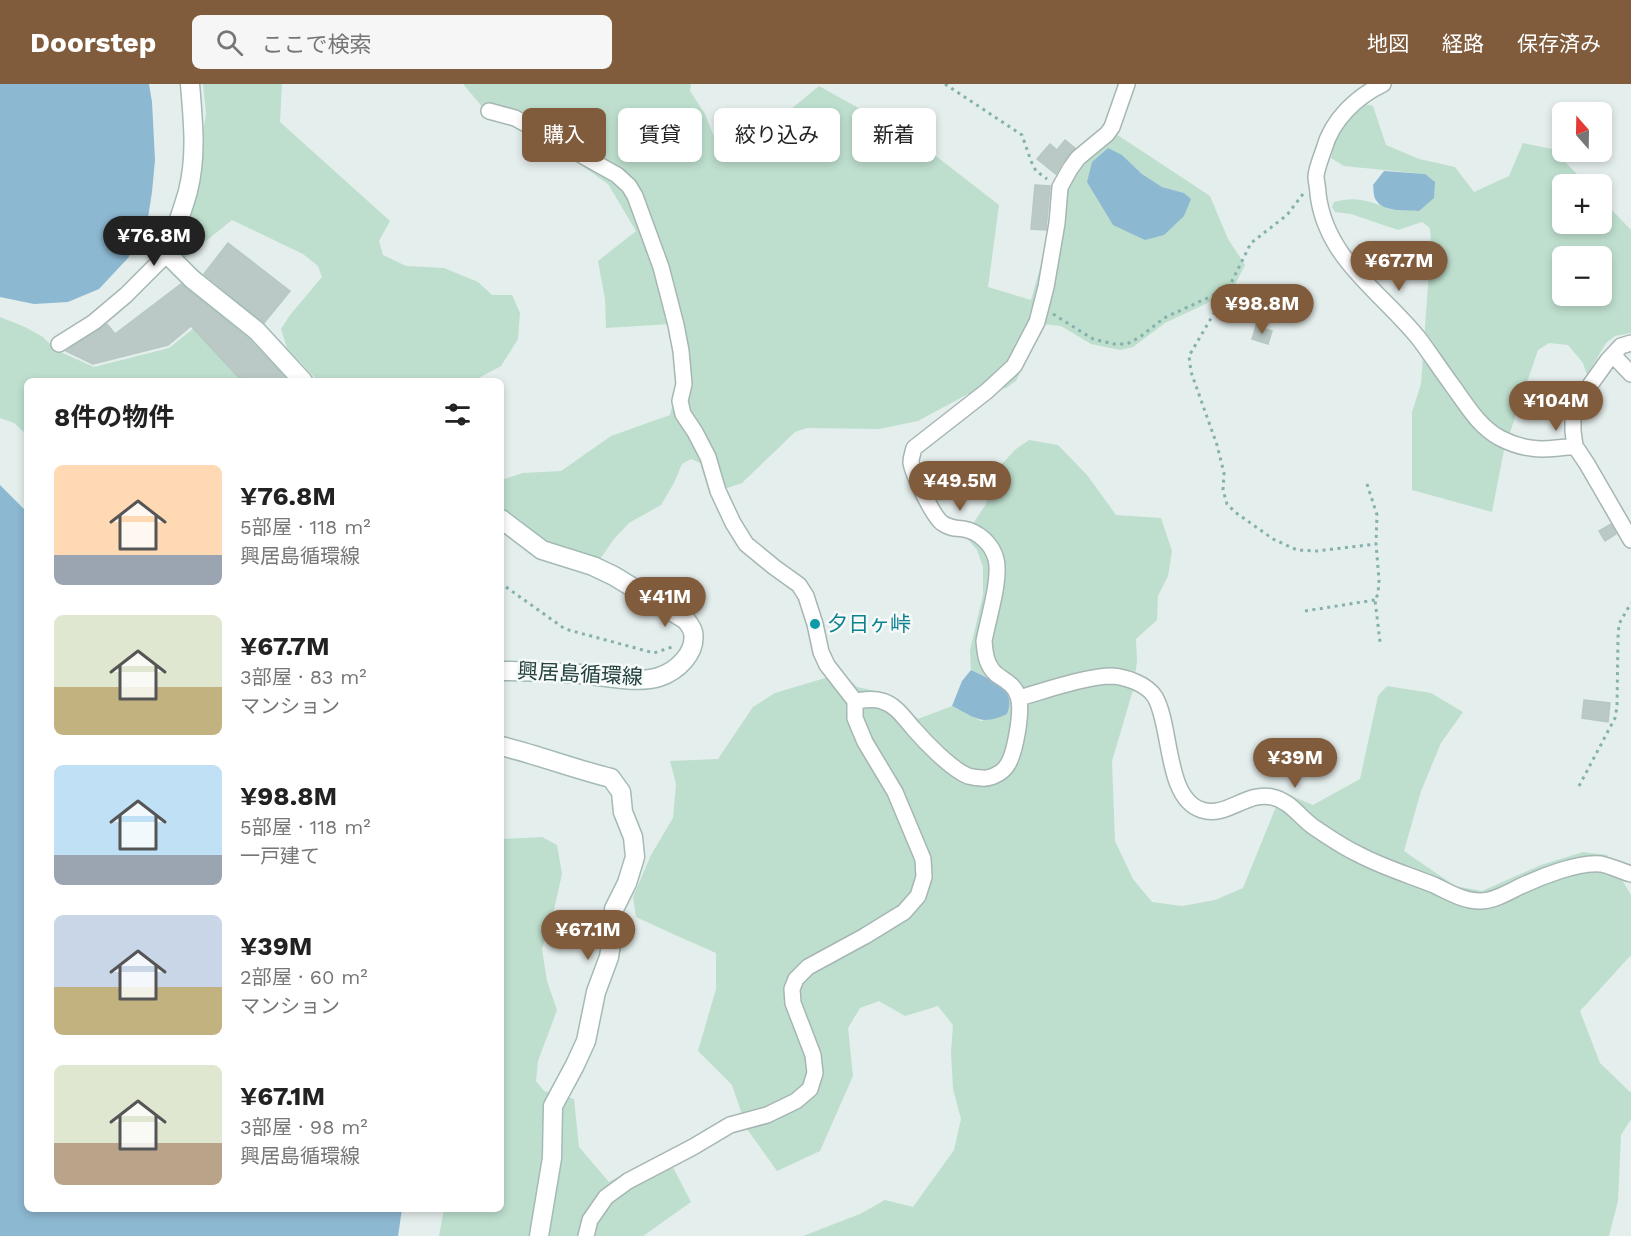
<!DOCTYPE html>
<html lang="ja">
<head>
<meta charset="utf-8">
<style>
	body { margin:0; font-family:"Work Sans","Noto Sans JP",sans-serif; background:#f6f6f6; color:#222; height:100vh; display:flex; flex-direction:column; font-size:22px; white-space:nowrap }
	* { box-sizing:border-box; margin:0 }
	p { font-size:20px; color:#767676 }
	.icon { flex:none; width:33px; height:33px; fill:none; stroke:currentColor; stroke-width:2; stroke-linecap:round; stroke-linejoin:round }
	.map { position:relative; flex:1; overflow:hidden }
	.side { position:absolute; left:24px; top:294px; width:480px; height:834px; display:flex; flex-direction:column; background:#fff; border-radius:9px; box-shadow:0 3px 9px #0003 }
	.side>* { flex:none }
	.hud { position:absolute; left:522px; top:24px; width:570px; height:54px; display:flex; gap:12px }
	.needle { width:39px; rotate:340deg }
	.controls { position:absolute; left:1552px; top:18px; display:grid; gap:12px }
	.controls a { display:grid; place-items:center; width:60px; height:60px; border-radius:9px; background:#fff; box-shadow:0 3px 9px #0003; font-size:30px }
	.price { position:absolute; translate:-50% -51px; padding:0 14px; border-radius:21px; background:#805c3d; color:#fff; font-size:20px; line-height:39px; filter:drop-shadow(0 2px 3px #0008) }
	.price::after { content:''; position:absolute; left:50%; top:36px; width:18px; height:14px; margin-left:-9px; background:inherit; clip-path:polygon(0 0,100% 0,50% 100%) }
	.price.active { background:#222; color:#fff }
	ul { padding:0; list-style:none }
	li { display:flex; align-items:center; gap:18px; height:150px; padding:0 30px }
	li span { display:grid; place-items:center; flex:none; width:168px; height:120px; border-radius:9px; color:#555 }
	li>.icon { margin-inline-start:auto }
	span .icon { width:72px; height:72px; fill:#fffc; stroke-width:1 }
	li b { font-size:26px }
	h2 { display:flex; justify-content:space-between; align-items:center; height:72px; padding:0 30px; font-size:26px }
	.chip { padding:0 21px; border-radius:9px; background:#fff; box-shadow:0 3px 9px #0003; font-size:21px; line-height:54px }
	.chip.active { background:#805c3d; color:#fff }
	header { display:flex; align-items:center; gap:36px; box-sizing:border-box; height:84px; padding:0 30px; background:#805c3d; color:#fff }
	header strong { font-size:28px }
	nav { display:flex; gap:33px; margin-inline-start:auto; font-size:21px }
	.search { width:420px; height:54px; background:#f6f6f6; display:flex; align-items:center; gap:15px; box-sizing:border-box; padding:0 21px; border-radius:9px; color:#767676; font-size:22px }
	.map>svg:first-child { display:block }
</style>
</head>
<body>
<header>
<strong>Doorstep</strong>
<div class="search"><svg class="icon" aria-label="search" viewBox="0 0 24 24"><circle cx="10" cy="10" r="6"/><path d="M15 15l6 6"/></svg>ここで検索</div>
<nav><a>地図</a><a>経路</a><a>保存済み</a></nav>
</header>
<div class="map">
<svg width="1631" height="1152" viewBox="0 0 1631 1152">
	<rect width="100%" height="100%" fill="#e4eeec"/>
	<!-- green -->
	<path fill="#bedfce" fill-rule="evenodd" d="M203 0H282L280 38 390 137 379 157 383 171 406 182 444 184 478 198 492 211H512L520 229 518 255 501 282 473 297H318L287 264 281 245 290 231 322 193 318 182 303 170 232 136 185 174 176 161 199 73 206 30Z
		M463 0H691L690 7 705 30 715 55 733 73 819 2 914 55 999 121 988 203 1031 216 1048 156 1055 98 1080 63 1104 42 1210 112 1228 155 1245 181 1231 208 1165 239 1133 263 1120 266 1091 260 1061 242 1043 240 1016 297 1006 304 968 310 918 337 879 345 807 344 795 348 742 399 710 410 700 379 691 375 682 380 674 399 661 421 629 439 614 455 591 488 501 445V396L523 389 561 387 611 352 670 331 678 297 671 240 606 244 605 215 598 177 636 147 608 100 569 73 525 49 490 32ZM1122 71 1142 90 1162 103 1184 109 1087 98Z
		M1364 20 1373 22 1386 61 1419 75 1455 83 1474 108 1509 92 1523 59 1552 65 1587 100H1563V140H1602V116L1631 146V249L1615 252 1606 259 1587 291 1583 279 1568 261 1549 259 1538 266 1504 366 1492 428 1412 406V328L1421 300 1431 159 1430 144 1422 138 1398 146 1351 130 1335 128 1332 123 1334 118C1358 111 1371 118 1393 126L1424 90 1344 82 1331 74C1337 48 1342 35 1364 20ZM1563 172H1602V212H1563Z
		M0 233 25 243 43 253 56 266 94 283 169 264 194 244 242 297H27V351L14 339 0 334Z
		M1029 356 1058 361 1087 391 1116 431 1161 434 1172 467 1168 492 1158 512 1157 536 1136 555 1137 577 1133 606 1112 677 1115 757 1133 795 1152 818 1182 822 1215 816 1243 804 1282 708 1313 721 1360 695 1378 612 1387 602 1431 609 1463 628 1441 659 1421 707 1404 767 1455 802 1482 807 1541 781 1583 768 1607 771 1631 811V871L1580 927 1600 979 1631 1009V1035L1621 1051 1618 1117 1609 1152H803L860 1130 885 1116 913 1123 954 1066 961 1035 953 1005 951 968 953 941 938 922 905 932 879 917 860 924 848 944 853 992 820 1067 777 1087 747 1045 732 1001 698 967 716 905V869L673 850 636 833 633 813 651 771 673 734 676 700 670 677 718 675 753 623 775 609 842 589 857 603 875 607 897 616 918 635 952 622 981 637 1007 630C1018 603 990 596 971 586L970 566 983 511V483L977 466 965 452 986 420 990 402 997 385 1016 365Z
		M542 753 557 761 562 790 553 830 542 865 547 897 557 926 538 977 536 997 544 1007 574 1015 579 1063 609 1098 665 1068 691 1118 643 1152H439L444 1125H501V755Z"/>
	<!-- water -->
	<path fill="#8db8d2" d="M0 0H149L152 18 155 76 152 108 147 140 128 174 99 205 68 218 34 220 0 213Z
		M1108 64 1122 71 1142 90 1162 103 1184 109 1191 115 1184 132 1164 151 1145 156 1113 141 1087 98 1092 78Z
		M1384 87 1425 90 1435 98 1434 114 1419 127C1407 126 1382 128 1376 116 1373 112 1374 106 1373 101Z
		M0 401 27 428V1125H402L398 1152H0Z
		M971 586C990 596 1018 603 1007 630 981 642 976 634 952 622L962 597Z"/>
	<!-- building -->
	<path fill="#bac9c5" stroke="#b7c8c4" stroke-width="1.5" d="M1065 56 1075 64 1062 79 1056 90 1037 75 1050 60 1057 66Z
		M1035 101 1050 102 1046 146 1031 145Z
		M228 159 290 207 264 239 204 190Z
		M181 200 249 255 288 297H242L191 242 168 261 93 280 66 267 107 240 115 250Z
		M1256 242 1272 247 1268 260 1252 255Z
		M1611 440 1616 450 1605 457 1599 447Z
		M1584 616 1610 619 1608 638 1582 634Z"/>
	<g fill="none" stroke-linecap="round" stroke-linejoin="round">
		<defs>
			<path id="street" d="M1383 0C1356 13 1332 36 1324 65 1321 74 1317 83 1316 92 1316 97 1318 104 1318 110 1326 176 1382 208 1420 256 1431 271 1441 286 1452 301 1466 320 1478 342 1500 354 1527 368 1546 366 1575 362
				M489 27 515 34 617 91 629 102 635 112 661 183 676 241 681 267 684 300 680 317 683 330 695 348 708 373 718 407 733 439 746 460 774 483 799 501 806 512 815 540 821 568 827 581 855 617V634L865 658 895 708 923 775 924 793 918 812 904 828 865 852 808 883 796 895 792 905 793 919 813 971 815 989 810 1005 796 1017 767 1031 730 1041 693 1063 628 1097 606 1113 590 1136 586 1152
				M1631 259 1621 262 1608 276 1583 311 1573 332V347L1575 362 1587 380 1631 456
				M59 260 94 238 126 211 167 170
				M1613 271 1631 290
				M1019 614C1044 607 1087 592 1112 592 1126 593 1147 600 1155 613 1172 642 1165 715 1202 726 1226 734 1247 707 1272 713 1291 717 1300 734 1315 744 1329 753 1343 763 1358 770 1382 783 1409 791 1434 801 1449 808 1463 817 1480 817 1493 817 1507 809 1519 803 1538 794 1579 777 1601 780 1611 782 1621 787 1631 790
				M855 617C864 616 873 614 882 617 896 621 904 634 913 644 925 658 951 685 968 692 972 693 978 694 982 694 989 695 1001 690 1006 683 1015 672 1023 626 1018 612 1014 600 1005 597 996 590 986 581 985 569 984 557 988 535 1001 495 996 475 992 460 979 448 964 445 955 444 949 444 942 439 933 432 912 389 911 378 911 373 913 369 914 364L987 307 1014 282 1037 238 1046 203 1057 139 1060 103 1070 85 1078 74 1107 50 1112 43 1127 0"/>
			<path id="secondary" d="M190 0C193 36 197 72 188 107 182 129 174 149 167 170L192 195 257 247 303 297
				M501 435 542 466 593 482 614 492 686 536C689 540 692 544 693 548 697 569 677 587 659 593 637 600 604 592 580 590 554 588 527 587 501 587
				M501 662C538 671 574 685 611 694L621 708 623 728 633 753 635 773 627 799 614 825 613 846 609 873 596 908 586 957 575 981 553 1022 552 1074 539 1152"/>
		</defs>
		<!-- street casing -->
		<use href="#street" stroke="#a6b6b4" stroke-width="18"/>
		<!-- secondary casing -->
		<use href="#secondary" stroke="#a3bab6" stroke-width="21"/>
		<!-- path -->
		<path stroke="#85b1ad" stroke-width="3" stroke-dasharray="3 4.5" stroke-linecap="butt" d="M945 0 1022 51 1031 77 1036 87 1047 95
			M1303 110 1287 131 1251 159 1228 205 1189 272 1191 288 1217 361 1224 389 1223 406 1227 420 1235 428 1273 455 1297 466 1317 467 1376 460
			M1053 230 1093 255 1114 260H1127L1140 253 1164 234 1227 205
			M1367 400 1377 431 1376 460 1379 496 1378 510 1375 516 1380 558
			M506 503 565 545 654 569 672 563
			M1305 527 1375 516
			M1579 702 1615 634 1617 623 1618 553 1619 540 1631 519"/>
		<!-- street -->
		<use href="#street" stroke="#fff" stroke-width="15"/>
		<!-- secondary -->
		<use href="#secondary" stroke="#fff" stroke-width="18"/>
	</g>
	<!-- markers -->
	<circle fill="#0f9aa8" stroke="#f5faf9" stroke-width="2" cx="815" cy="540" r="6"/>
	<g text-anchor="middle" stroke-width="5" stroke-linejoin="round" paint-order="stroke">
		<!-- culture labels -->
		<g font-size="21" fill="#0d838f" stroke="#f5faf9" text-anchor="start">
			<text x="827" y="547">夕日ヶ峠</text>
		</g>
		<!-- street labels -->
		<g font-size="21" fill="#23403e" stroke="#f5faf9">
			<text transform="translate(580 590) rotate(3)" y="7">興居島循環線</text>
		</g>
	</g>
</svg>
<div class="controls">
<a><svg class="needle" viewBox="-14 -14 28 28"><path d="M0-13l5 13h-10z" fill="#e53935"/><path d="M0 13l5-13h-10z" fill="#767676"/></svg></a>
<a>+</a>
<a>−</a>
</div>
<b class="price active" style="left:154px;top:183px">¥76.8M</b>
<b class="price" style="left:1399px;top:208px">¥67.7M</b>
<b class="price" style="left:1262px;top:251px">¥98.8M</b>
<b class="price" style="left:1556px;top:348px">¥104M</b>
<b class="price" style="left:960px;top:428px">¥49.5M</b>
<b class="price" style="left:665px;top:544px">¥41M</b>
<b class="price" style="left:1295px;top:705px">¥39M</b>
<b class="price" style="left:588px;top:877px">¥67.1M</b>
<div class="hud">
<a class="chip active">購入</a>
<a class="chip">賃貸</a>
<a class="chip">絞り込み</a>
<a class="chip">新着</a>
</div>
<section class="side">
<h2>8件の物件<svg class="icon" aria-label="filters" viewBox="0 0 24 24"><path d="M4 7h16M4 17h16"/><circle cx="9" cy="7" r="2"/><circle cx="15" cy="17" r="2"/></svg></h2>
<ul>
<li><span style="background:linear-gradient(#ffd9b3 75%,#9aa5b1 0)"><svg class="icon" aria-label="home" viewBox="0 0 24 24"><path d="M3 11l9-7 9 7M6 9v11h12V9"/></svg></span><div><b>¥76.8M</b><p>5部屋 · 118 m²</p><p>興居島循環線</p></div></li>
<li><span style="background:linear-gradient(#dfe7d0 60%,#c2b280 0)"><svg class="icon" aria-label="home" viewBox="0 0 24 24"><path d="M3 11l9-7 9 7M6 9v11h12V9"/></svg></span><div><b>¥67.7M</b><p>3部屋 · 83 m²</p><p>マンション</p></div></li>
<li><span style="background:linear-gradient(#bfe0f5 75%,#9aa5b1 0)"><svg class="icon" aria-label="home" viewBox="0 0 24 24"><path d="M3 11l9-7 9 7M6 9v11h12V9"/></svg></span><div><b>¥98.8M</b><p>5部屋 · 118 m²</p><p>一戸建て</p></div></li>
<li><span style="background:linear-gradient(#c9d6e8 60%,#c2b280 0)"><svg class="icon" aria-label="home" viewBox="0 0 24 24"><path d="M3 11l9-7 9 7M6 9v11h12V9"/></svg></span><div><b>¥39M</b><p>2部屋 · 60 m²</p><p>マンション</p></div></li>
<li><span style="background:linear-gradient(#dfe7d0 65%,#b9a48a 0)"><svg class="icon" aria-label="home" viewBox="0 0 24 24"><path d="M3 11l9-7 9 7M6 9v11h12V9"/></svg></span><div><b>¥67.1M</b><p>3部屋 · 98 m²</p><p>興居島循環線</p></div></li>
</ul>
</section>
</div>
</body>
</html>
